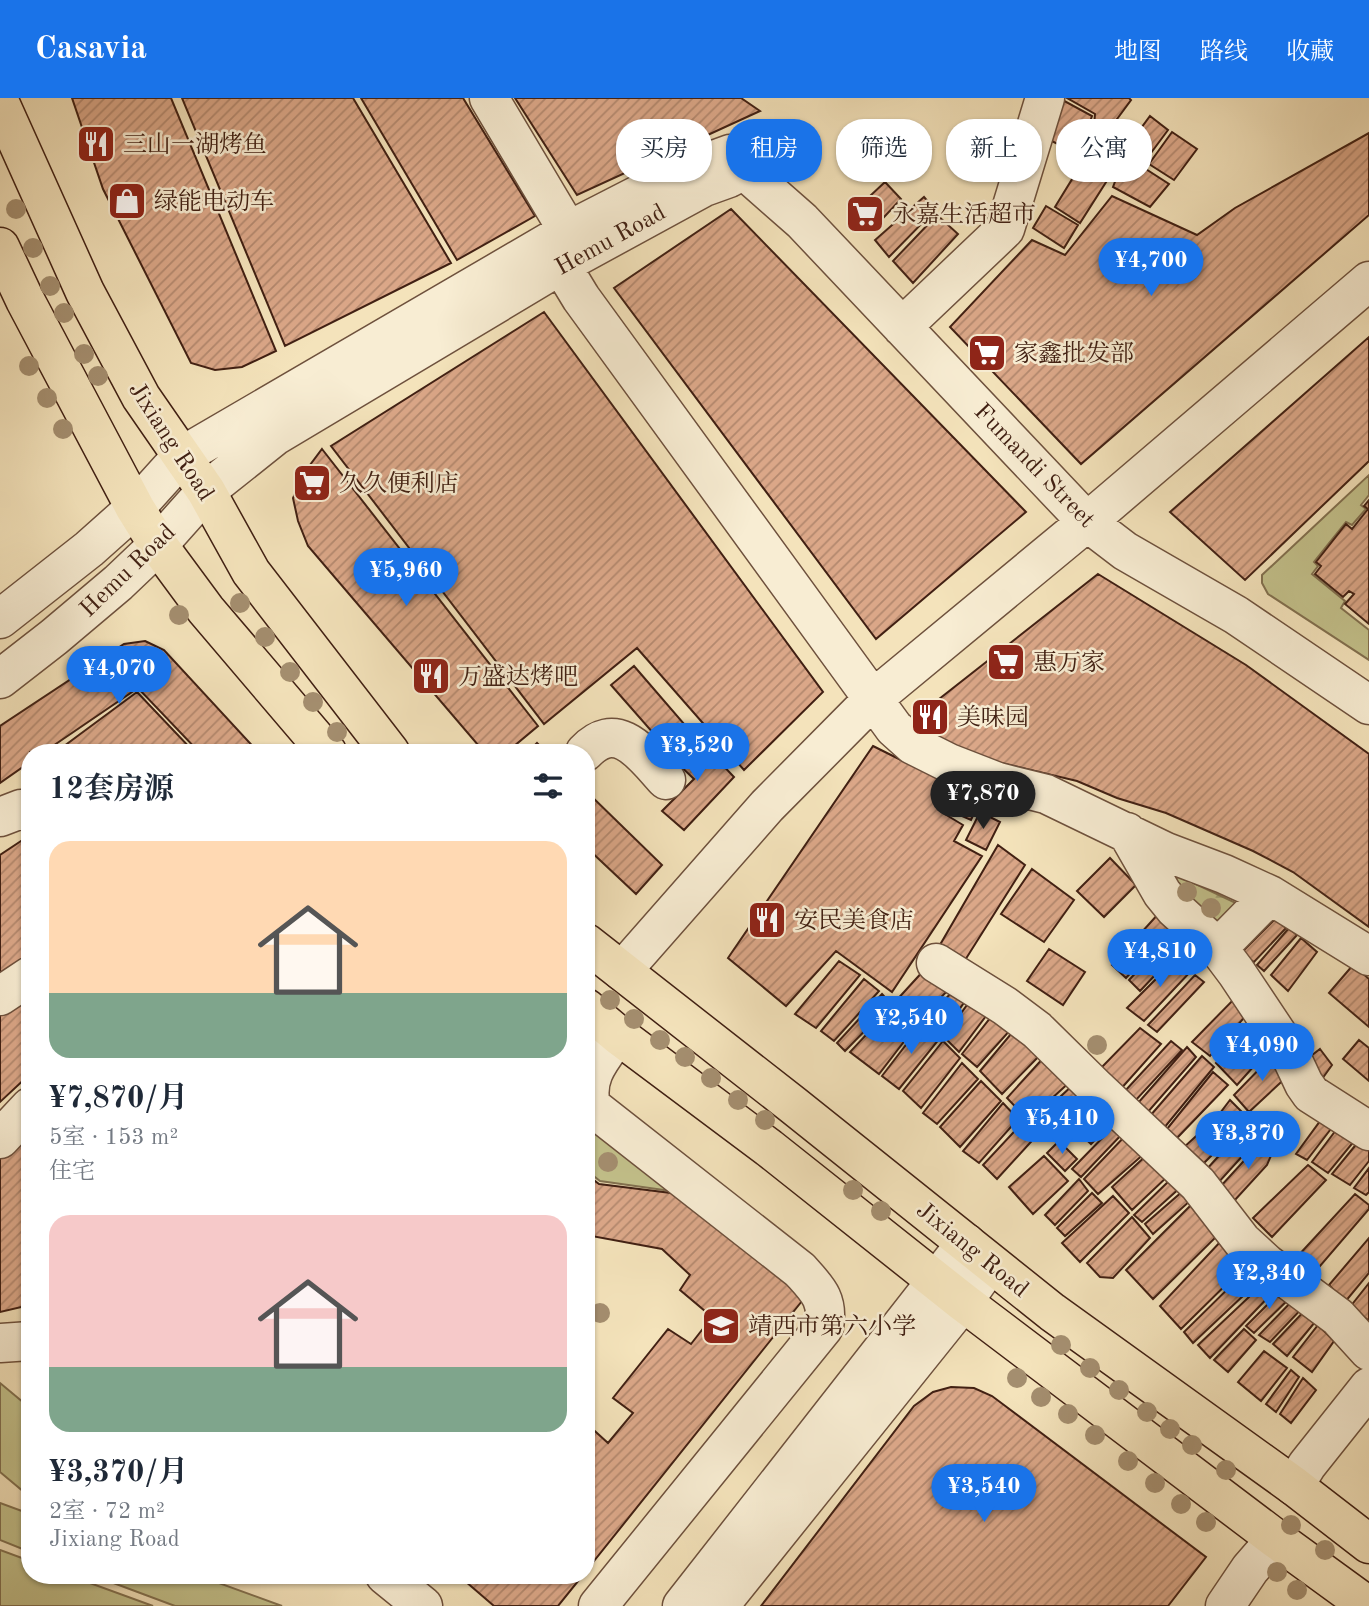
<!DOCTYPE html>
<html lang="zh">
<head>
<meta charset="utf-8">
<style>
	body { margin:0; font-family:"Old Standard TT","Noto Serif SC",serif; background:#f6f6f7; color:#1f2937; height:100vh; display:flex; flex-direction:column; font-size:26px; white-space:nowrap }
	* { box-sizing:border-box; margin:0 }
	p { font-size:23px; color:#747a83 }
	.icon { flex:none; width:38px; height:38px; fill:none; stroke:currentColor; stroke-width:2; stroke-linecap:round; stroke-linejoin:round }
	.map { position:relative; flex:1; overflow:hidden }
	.panel { position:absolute; left:21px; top:646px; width:574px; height:840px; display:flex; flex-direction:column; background:#fff; border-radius:28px; box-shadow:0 2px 5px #0004 }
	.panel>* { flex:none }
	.hud { position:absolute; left:616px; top:21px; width:648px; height:63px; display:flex; gap:14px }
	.price { position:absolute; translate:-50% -60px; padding:0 16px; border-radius:24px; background:#1a73e8; color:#fff; font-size:23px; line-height:46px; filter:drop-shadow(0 2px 4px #0008) }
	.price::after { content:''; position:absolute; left:50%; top:42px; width:21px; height:16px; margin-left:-10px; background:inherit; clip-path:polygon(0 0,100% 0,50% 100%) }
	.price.on { background:#222; color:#fff }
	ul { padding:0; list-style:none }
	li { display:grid; align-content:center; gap:14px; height:371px; padding:0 28px }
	li span { display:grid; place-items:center; height:217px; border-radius:21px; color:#555 }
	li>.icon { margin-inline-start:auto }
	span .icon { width:126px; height:126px; fill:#fffc; stroke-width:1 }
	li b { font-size:30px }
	h2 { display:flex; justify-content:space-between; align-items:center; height:84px; padding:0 28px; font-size:30px }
	.pill { padding:0 24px; border-radius:28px; background:#fff; box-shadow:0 2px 5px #0004; font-size:24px; line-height:63px }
	.pill.on { background:#1a73e8; color:#fff }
	header { display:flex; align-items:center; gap:42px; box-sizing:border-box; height:98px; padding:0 35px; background:#1a73e8; color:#fff }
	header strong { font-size:33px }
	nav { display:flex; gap:38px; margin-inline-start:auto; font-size:24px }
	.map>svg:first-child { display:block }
</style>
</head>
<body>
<header>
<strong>Casavia</strong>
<nav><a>地图</a><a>路线</a><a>收藏</a></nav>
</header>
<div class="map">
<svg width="1369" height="1508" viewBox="0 0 1369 1508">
	<defs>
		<pattern id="forest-firs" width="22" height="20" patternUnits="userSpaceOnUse" patternTransform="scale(1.75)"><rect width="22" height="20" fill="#c3c18b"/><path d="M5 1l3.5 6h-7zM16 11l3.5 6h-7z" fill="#a09c70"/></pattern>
		<pattern id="building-hatch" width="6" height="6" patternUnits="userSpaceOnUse" patternTransform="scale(1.75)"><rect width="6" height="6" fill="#dba788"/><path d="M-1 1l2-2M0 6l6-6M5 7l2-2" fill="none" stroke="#b3886e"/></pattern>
	</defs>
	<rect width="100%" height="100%" fill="#f4e3bb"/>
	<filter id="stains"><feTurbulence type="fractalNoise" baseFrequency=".00286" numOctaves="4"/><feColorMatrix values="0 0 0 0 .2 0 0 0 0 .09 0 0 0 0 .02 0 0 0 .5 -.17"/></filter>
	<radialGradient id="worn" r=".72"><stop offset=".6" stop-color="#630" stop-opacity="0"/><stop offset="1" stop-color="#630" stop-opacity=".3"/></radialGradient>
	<!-- green -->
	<path fill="#c3c18b" stroke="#82704f" stroke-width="2" d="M1369 377V397L1361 407 1366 411 1352 427 1346 424 1314 464 1318 468 1312 476 1345 503 1341 510 1369 532V562L1268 496 1262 485V477Z
		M586 1026 685 1095 600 1083 586 1072Z
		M0 1285 30 1310V1399L0 1374Z
		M0 1405 30 1416V1454L0 1442Z
		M0 1452 30 1463V1477H68L153 1508H0Z
		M92 1477H197L282 1508H175Z"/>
	<!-- forest -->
	<path fill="url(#forest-firs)" stroke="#82704f" stroke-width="2" d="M1165 776 1181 779 1238 806 1214 830Z"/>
	<!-- building -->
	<path fill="url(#building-hatch)" stroke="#412013" stroke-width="2" d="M72 0H171L276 253 242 269 215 272 191 265 103 91Z
		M182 0H353L451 165 285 248Z
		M361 0H463L535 118 457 162Z
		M515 0H741L760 13 577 97Z
		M1059 0 1092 18 1079 56 1043 39Z
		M1067 0H1129L1131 2 1106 36 1094 28 1095 16Z
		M1150 18 1168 32 1145 63 1125 52Z
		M1172 34 1197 51 1174 82 1149 66Z
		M1369 35V117L1081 366 950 229 1032 142 1065 157 1112 98 1197 137 1235 110Z
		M1124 57 1169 86 1150 109 1113 89 1116 81 1109 78Z
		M1082 65 1108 81 1080 125 1055 109Z
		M885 84 901 101 871 133 854 113Z
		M924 99 935 112 889 159 875 142Z
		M1046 108 1078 127 1064 150 1033 130Z
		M731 111 1026 414 876 541 614 190Z
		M937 117 958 136 913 185 893 163Z
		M544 214 823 594 744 672 637 550 544 626 331 348Z
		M1369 239V363L1245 482 1170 414Z
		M322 351 538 628 507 654H484L308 448 298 423 293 400 304 375Z
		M1369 402V526L1345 506 1354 496 1349 493 1343 499 1315 476 1321 468 1316 464 1346 426 1352 431 1368 411 1364 408Z
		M1098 476 1246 567 1369 656V829L1293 774 1253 753 1166 715 1117 700 1077 683 967 657 943 644 930 632 920 616Z
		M145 543 164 552 258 654H199L138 590 44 654H30V664L0 685V628L124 546Z
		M634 568 691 634 668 652 611 587Z
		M137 594 194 654H56Z
		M696 639 734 679 684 732 662 713 694 681 672 660Z
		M537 645 546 654H528Z
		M873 648 907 665 959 685 943 715 963 727 954 743 982 758 892 894 836 853 786 908 728 860Z
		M970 687 1006 697 998 717 977 709 971 722 955 715Z
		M586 693 662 767 636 796 586 749Z
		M980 714 1000 724 986 752 966 742Z
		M30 737V857L0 878V757Z
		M998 747 1025 767 962 867 937 852Z
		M1110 760 1136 787 1104 819 1077 793Z
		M1032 771 1074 802 1044 844 1001 816Z
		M1160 814 1174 827 1126 880 1112 867Z
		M1275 821 1286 830 1254 864 1241 855Z
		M1178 830 1190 840 1140 893 1129 882Z
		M1289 830 1297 837 1264 873 1257 867Z
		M1301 840 1317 854 1288 893 1271 877Z
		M1049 851 1085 874 1063 907 1027 883Z
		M1178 859 1192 872 1144 923 1127 910Z
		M839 863 860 877 816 930 795 916Z
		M1353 867 1369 881V929L1329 895Z
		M926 870 950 890 917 924 894 905Z
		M1195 877 1204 884 1157 934 1148 927Z
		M864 881 879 893 834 943 821 933Z
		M30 891V976L0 1004V911Z
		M955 891 968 899 942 936 925 922Z
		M882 896 891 906 845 953 837 945Z
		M1236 899 1251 912 1210 958 1192 944Z
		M972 900 989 914 959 954 944 939Z
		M893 908 916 928 879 976 850 954Z
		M994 915 1013 929 977 969 962 956Z
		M922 926 940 940 899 991 882 978Z
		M1252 929 1271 949 1237 987 1216 965Z
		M1016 930 1043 954 1002 996 980 973Z
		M1140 930 1161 946 1119 993 1099 972Z
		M1359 942 1369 950V983L1343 961Z
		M943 943 960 960 921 1010 903 993Z
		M1171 943 1182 952 1136 1002 1125 993Z
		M1187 949 1196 959 1147 1015 1138 1005Z
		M1320 951 1332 967 1317 988 1307 961Z
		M1046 957 1072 982 1028 1022 1007 1000Z
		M1273 957 1292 974 1249 1014 1234 997Z
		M1202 958 1214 969 1164 1030 1150 1018Z
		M962 965 978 981 937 1026 923 1015Z
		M1213 974 1228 987 1177 1040 1167 1031Z
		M981 983 1001 1003 960 1049 940 1029Z
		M1074 986 1092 1004 1051 1042 1032 1025Z
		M1230 1002 1247 1019 1239 1030 1200 1069 1182 1051 1217 1019Z
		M1003 1005 1018 1021 979 1065 963 1053Z
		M1095 1007 1113 1024 1091 1046 1073 1029Z
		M1326 1015 1337 1023 1307 1062 1296 1056Z
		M30 1023V1207L0 1214V1059Z
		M1024 1023 1039 1035 997 1081 983 1067Z
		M1342 1024 1360 1036 1328 1075 1312 1064Z
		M1116 1026 1124 1034 1081 1079 1072 1071Z
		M1246 1028 1258 1041 1217 1086 1205 1073Z
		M1127 1036 1145 1055 1098 1096 1084 1081Z
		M1363 1038 1369 1043V1063L1350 1087 1332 1076Z
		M1263 1042 1273 1053 1267 1067 1234 1103 1220 1089Z
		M1059 1043 1077 1061 1065 1073 1047 1055Z
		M1148 1056 1168 1078 1132 1112 1112 1089Z
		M1044 1058 1068 1083 1033 1116 1009 1089Z
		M1308 1067 1326 1082 1272 1139 1253 1120Z
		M1369 1070V1094L1366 1097 1354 1090Z
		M586 1076 599 1086 687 1097 806 1198 586 1473V1369L589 1366 586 1363V1325L608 1345 633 1315 613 1300 668 1231 691 1246 712 1219 680 1192 690 1177 662 1151 586 1137Z
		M1172 1080 1181 1089 1142 1124 1134 1117Z
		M1079 1081 1088 1093 1055 1127 1045 1117Z
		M1183 1093 1191 1102 1153 1136 1145 1126Z
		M1092 1095 1102 1105 1065 1138 1057 1130Z
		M1355 1096 1369 1107V1111L1314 1175 1296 1160Z
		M1113 1098 1129 1115 1080 1164 1062 1145Z
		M1193 1105 1219 1136 1153 1201 1126 1172Z
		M1132 1119 1150 1140 1113 1180 1100 1179 1087 1165Z
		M1369 1140V1175L1345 1204 1329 1187Z
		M1222 1142 1246 1167 1181 1231 1160 1208Z
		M1249 1170 1262 1180 1193 1245 1184 1234Z
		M1267 1182 1278 1189 1210 1260 1198 1247Z
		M1369 1185V1221L1368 1222 1350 1209Z
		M1283 1191 1292 1198 1254 1235 1246 1228Z
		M1298 1197 1307 1205 1270 1244 1259 1237Z
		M1310 1207 1320 1218 1287 1258 1273 1246Z
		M1318 1227 1334 1243 1312 1274 1293 1259Z
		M1244 1231 1256 1242 1228 1274 1214 1262Z
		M1264 1253 1287 1270 1261 1303 1238 1284Z
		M1291 1272 1299 1279 1276 1314 1266 1306Z
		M1303 1280 1316 1292 1291 1325 1280 1316Z
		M951 1289 974 1290 992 1298 1206 1459 1168 1508H761L914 1308 933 1294Z
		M458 1477H583L558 1508H494Z"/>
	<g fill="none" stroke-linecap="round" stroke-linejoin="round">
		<defs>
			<path id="minor" d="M489 0 568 133
				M744 72 802 123 1087 424 1125 453 1236 517 1369 607
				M561 167 581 200 894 630 913 647 949 665 998 684 1046 696 1166 754 1224 776 1270 797 1369 858
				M902 229 1005 131 1045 0
				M0 521 89 451 135 410 182 358 568 133 689 71 730 56 743 59 744 72 729 80 704 89 561 167 275 338 206 393 158 447 118 485 54 539 0 581
				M585 654C618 619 644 658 666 682
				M0 719 21 711 30 714
				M1127 734 1162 795 1175 811 1218 850 1236 874 1288 952 1304 986 1311 996 1369 1033
				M1218 850 1270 797
				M936 865 1005 908 1037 932 1094 988 1198 1086 1242 1143 1267 1166 1338 1219 1369 1253
				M622 873 767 708 873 601 1087 424 1369 183
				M0 898 30 878
				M0 1041 30 1009
				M0 1245 30 1243
				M1294 1388 1307 1367 1369 1289
				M385 1477 423 1508
				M598 1508 824 1229C829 1201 817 1191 800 1172L591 1008C584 978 601 961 618 937
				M682 1508 966 1145
				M719 1508 963 1204 990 1166
				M1225 1508 1250 1471 1276 1441"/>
			<path id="major" d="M0 5 85 194 141 299 206 393 251 474 390 654
				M0 149 25 202 135 410 158 447 206 512 327 654
				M586 845 793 1007 1052 1214 1294 1388 1369 1446
				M586 910 618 937 769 1050 963 1204 1276 1441 1368 1508"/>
		</defs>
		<!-- minor casing -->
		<use href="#minor" stroke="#6e513d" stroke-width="41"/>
		<!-- major casing -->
		<use href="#major" stroke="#412013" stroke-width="41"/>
		<!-- minor -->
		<use href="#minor" stroke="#f8edd3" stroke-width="38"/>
		<!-- major -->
		<use href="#major" stroke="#f4e3bb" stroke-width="38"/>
	</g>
	<!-- trees -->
	<g fill="#a48e6f">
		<circle cx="16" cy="111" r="10"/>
		<circle cx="33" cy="150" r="10"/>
		<circle cx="50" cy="188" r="10"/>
		<circle cx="64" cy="215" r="10"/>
		<circle cx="84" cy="256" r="10"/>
		<circle cx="29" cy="268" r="10"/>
		<circle cx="98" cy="278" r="10"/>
		<circle cx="47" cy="300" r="10"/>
		<circle cx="63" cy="331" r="10"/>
		<circle cx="240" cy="505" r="10"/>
		<circle cx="179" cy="517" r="10"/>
		<circle cx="265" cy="539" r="10"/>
		<circle cx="290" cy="574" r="10"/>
		<circle cx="313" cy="604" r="10"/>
		<circle cx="337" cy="634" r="10"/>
		<circle cx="1187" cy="794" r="10"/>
		<circle cx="1211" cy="810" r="10"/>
		<circle cx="610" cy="902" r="10"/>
		<circle cx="634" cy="921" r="10"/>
		<circle cx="660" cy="942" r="10"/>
		<circle cx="1097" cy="947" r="10"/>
		<circle cx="685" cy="959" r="10"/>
		<circle cx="711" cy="980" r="10"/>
		<circle cx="738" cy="1002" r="10"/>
		<circle cx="765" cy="1022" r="10"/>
		<circle cx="608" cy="1064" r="10"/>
		<circle cx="853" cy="1092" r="10"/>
		<circle cx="881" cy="1113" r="10"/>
		<circle cx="600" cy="1215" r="10"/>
		<circle cx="1061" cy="1247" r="10"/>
		<circle cx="1090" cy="1270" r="10"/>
		<circle cx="1017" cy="1280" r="10"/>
		<circle cx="1119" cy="1292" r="10"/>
		<circle cx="1041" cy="1299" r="10"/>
		<circle cx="1147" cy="1314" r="10"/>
		<circle cx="1068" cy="1316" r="10"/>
		<circle cx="1170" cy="1331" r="10"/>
		<circle cx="1095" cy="1337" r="10"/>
		<circle cx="1192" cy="1347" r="10"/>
		<circle cx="1128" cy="1363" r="10"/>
		<circle cx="1226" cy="1372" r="10"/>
		<circle cx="1155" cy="1385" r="10"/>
		<circle cx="1181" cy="1406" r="10"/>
		<circle cx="1206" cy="1424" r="10"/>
		<circle cx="1291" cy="1427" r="10"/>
		<circle cx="1325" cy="1452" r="10"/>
		<circle cx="1277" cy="1474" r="10"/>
		<circle cx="1297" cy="1492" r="10"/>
	</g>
	<!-- icons -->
	<defs>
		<symbol id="restaurant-square" viewBox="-11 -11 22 22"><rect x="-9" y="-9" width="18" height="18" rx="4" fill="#8f2418" stroke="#f8edd3"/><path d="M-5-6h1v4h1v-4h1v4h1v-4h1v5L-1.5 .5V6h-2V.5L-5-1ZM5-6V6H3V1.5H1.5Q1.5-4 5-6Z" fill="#fff"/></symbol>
		<symbol id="shop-square" viewBox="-11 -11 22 22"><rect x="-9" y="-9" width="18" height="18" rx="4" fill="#8f2418" stroke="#f8edd3"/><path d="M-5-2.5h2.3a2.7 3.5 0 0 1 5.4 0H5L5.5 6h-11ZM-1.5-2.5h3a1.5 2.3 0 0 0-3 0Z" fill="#fff"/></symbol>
		<symbol id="supermarket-square" viewBox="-11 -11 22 22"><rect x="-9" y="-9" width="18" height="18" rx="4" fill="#8f2418" stroke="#f8edd3"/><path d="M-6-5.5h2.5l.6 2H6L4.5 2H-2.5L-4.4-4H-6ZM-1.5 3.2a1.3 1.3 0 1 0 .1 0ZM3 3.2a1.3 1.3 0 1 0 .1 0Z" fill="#fff"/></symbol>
		<symbol id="school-square" viewBox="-11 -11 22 22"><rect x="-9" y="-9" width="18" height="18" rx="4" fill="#8f2418" stroke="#f8edd3"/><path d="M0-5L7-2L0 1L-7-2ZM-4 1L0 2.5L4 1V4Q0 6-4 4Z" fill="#fff"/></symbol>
	</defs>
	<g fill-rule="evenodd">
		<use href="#restaurant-square" x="74" y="24" width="44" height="44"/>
		<use href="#shop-square" x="105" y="81" width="44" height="44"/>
		<use href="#supermarket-square" x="843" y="94" width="44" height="44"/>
		<use href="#supermarket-square" x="965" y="233" width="44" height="44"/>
		<use href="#supermarket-square" x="290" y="363" width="44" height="44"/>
		<use href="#supermarket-square" x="984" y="542" width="44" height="44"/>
		<use href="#restaurant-square" x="409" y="556" width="44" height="44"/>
		<use href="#restaurant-square" x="908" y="597" width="44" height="44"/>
		<use href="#restaurant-square" x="745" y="800" width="44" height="44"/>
		<use href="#school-square" x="699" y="1206" width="44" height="44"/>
	</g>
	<g text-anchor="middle" stroke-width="5" stroke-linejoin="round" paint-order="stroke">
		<!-- poi labels -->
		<g font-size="24" fill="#412013" stroke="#f8edd3" text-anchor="start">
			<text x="123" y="54">三山一湖烤鱼</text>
			<text x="154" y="111">绿能电动车</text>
			<text x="892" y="124">永嘉生活超市</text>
			<text x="1014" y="263">家鑫批发部</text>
			<text x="339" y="393">久久便利店</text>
			<text x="1033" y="572">惠万家</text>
			<text x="458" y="586">万盛达烤吧</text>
			<text x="957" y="627">美味园</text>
			<text x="794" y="830">安民美食店</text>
			<text x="748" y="1236">靖西市第六小学</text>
		</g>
		<!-- street labels -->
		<g font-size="24" fill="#412013" stroke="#f8edd3">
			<text transform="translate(610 141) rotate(-29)" y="8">Hemu Road</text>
			<text transform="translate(172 343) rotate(57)" y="8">Jixiang Road</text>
			<text transform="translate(1035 367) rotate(46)" y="8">Fumandi Street</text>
			<text transform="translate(127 472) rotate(-44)" y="8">Hemu Road</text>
			<text transform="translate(973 1151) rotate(39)" y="8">Jixiang Road</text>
		</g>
	</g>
	<rect width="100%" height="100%" filter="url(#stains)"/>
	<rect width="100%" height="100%" fill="url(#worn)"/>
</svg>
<b class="price" style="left:1151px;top:200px">¥4,700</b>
<b class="price" style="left:406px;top:510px">¥5,960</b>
<b class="price" style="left:119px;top:608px">¥4,070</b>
<b class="price" style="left:697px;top:685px">¥3,520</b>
<b class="price on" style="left:983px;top:733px">¥7,870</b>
<b class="price" style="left:1160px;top:891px">¥4,810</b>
<b class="price" style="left:911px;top:958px">¥2,540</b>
<b class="price" style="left:1262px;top:985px">¥4,090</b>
<b class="price" style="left:1062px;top:1058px">¥5,410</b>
<b class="price" style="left:1248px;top:1073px">¥3,370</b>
<b class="price" style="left:1269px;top:1213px">¥2,340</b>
<b class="price" style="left:984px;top:1426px">¥3,540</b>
<div class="hud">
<a class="pill">买房</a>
<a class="pill on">租房</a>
<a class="pill">筛选</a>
<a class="pill">新上</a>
<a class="pill">公寓</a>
</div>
<section class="panel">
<h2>12套房源<svg class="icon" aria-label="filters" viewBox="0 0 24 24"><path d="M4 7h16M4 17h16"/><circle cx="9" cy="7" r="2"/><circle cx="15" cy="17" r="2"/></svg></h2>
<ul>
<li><span style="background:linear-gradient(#ffd9b3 70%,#7fa58c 0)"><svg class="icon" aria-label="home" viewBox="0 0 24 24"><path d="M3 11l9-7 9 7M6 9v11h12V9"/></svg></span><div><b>¥7,870/月</b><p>5室 · 153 m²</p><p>住宅</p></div></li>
<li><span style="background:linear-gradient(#f6c9c9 70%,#7fa58c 0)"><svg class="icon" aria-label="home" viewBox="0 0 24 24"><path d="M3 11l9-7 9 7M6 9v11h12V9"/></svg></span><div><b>¥3,370/月</b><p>2室 · 72 m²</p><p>Jixiang Road</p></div></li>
</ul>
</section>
</div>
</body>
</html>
